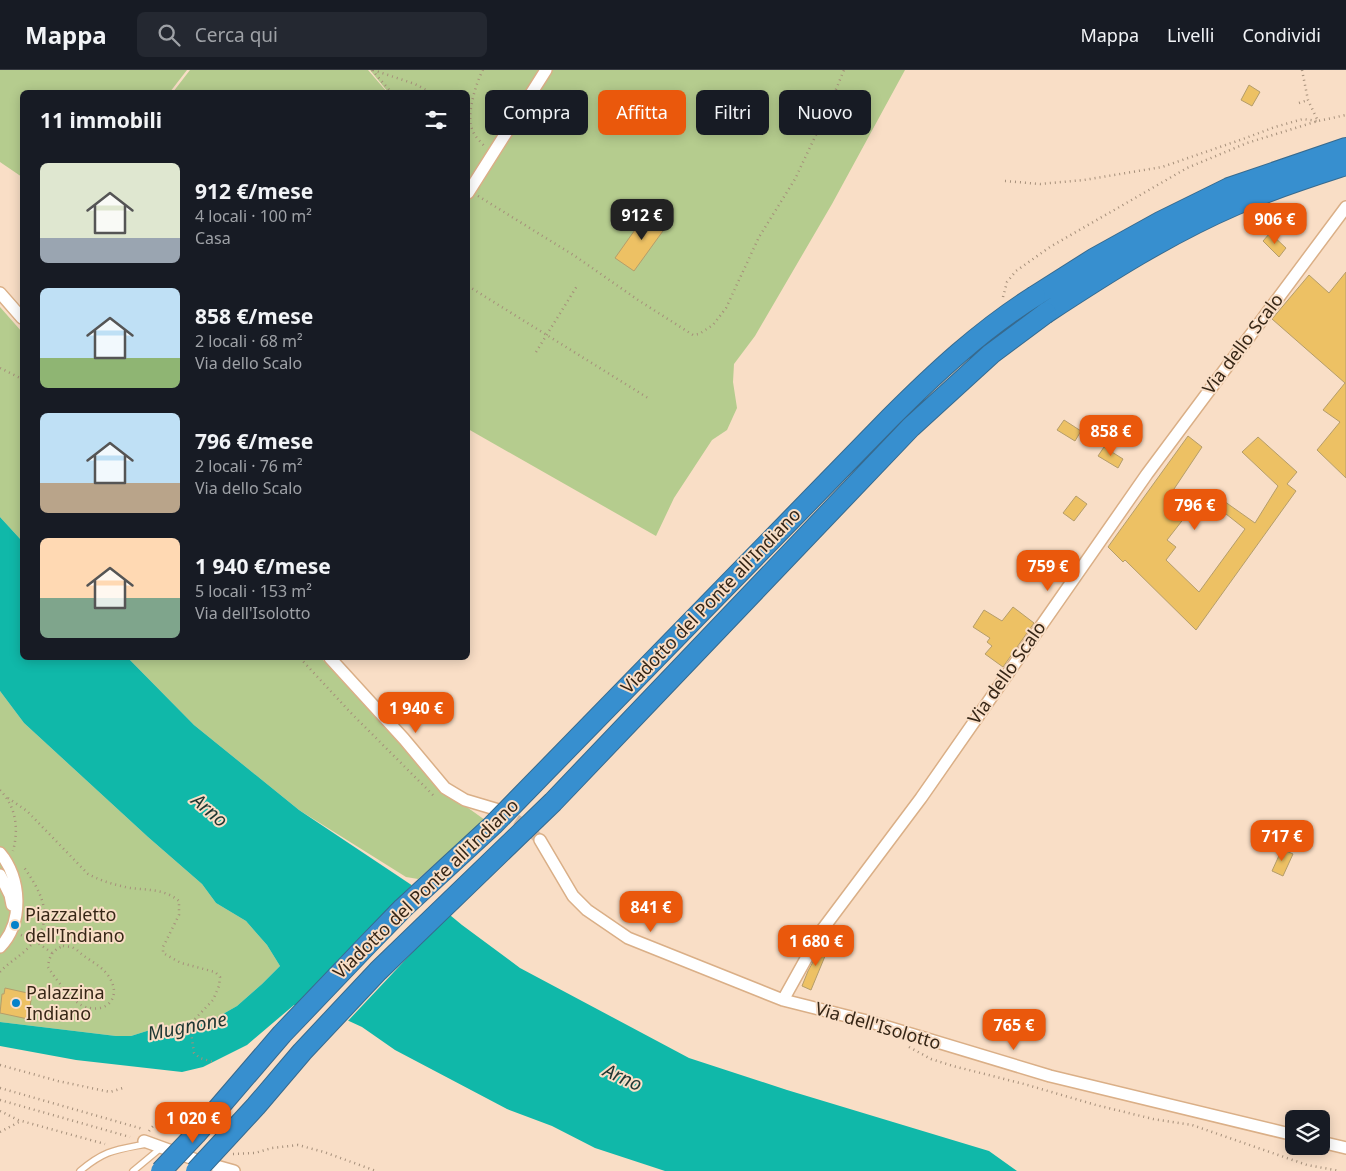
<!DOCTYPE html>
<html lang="it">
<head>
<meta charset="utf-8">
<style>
	body { margin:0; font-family:"Noto Sans",sans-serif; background:#242831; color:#f1f3f6; height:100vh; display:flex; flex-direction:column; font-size:19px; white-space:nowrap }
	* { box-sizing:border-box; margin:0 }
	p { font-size:16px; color:#9ea1a6 }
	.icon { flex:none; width:28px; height:28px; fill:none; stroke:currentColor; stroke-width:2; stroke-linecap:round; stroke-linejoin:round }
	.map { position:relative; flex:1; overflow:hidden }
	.sheet { position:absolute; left:20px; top:20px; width:450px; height:570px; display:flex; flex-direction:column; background:#171b24; border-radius:8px; box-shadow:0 2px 12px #0003 }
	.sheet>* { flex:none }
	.guide { position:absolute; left:485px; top:20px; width:475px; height:45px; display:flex; gap:10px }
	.tools { position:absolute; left:1285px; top:1040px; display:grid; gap:10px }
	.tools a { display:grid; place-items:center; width:45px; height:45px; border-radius:8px; background:#171b24; box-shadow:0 2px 12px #0003; font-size:25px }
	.price { position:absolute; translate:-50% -42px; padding:0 11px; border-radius:10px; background:#ea580c; color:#fff; font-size:16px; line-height:32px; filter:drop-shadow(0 1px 2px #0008) }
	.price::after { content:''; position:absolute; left:50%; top:30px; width:15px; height:11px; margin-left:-8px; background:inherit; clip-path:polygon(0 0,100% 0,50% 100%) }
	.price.on { background:#222; color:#fff }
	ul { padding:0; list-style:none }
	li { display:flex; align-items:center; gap:15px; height:125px; padding:0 20px }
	li span { display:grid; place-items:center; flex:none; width:140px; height:100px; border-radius:8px; color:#555 }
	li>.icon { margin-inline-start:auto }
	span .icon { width:60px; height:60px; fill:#fffc; stroke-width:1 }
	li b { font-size:21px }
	h2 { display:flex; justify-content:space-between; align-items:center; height:60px; padding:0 20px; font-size:21px }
	.tag { padding:0 18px; border-radius:8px; background:#171b24; box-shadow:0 2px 12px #0003; font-size:18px; line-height:45px }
	.tag.on { background:#ea580c; color:#fff }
	header { display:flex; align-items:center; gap:30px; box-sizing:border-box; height:70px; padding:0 25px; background:#171b24; border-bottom:1px solid #363941 }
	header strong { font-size:24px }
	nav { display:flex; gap:28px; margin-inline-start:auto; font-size:18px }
	.search { width:350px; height:45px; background:#242831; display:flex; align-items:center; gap:12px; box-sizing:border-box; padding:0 18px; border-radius:8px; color:#9ea1a6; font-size:19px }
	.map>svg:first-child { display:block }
</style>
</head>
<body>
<header>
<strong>Mappa</strong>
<div class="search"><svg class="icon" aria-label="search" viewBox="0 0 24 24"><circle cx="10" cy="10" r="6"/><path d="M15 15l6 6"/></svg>Cerca qui</div>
<nav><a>Mappa</a><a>Livelli</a><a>Condividi</a></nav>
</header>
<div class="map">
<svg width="1346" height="1101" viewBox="0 0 1346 1101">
	<rect width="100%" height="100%" fill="#f9dec6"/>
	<!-- green -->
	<path fill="#b5cc8e" d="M0 0H187L170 22H22V107L0 92Z
		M190 0H368L387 22H173Z
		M370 0H905L832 134 755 266 734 294 733 312 737 338 727 360 712 370 674 428 656 466 468 359V22H388Z
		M0 237 22 262V471L0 447Z
		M128 588H321L443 720 485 750 418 809 406 807 299 740 194 655Z
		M0 621 24 653 148 767 202 814 216 833 246 851 267 875 280 896 262 914 237 936 207 953 168 960H150L131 966H116L0 952Z"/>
	<!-- water -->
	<path fill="#10b8a9" d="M0 447 22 471V588H128L194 655 299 740 422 822 462 855 520 898 689 988 787 1020 989 1081 1017 1101H665L595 1078 552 1056 507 1039 395 980 362 957 314 935H294L247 975 203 997 182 1002 76 990 0 976V952L116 966H131L150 960H168L207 953 237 936 262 914 280 896 267 875 246 851 216 833 202 814 148 767 24 653 0 621Z"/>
	<!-- pier -->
	<path fill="#f9dec6" d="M414 813 438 832 440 853 346 953 313 938 289 942 365 862Z"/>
	<!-- building -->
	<path fill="#edc164" stroke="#b59d6a" d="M1249 15 1260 22 1252 36 1241 30Z
		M649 140 668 154 634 201 615 188Z
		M1270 163 1286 178 1279 187 1263 171Z
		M1346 202V408L1317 380 1340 352 1323 340 1345 313 1272 249 1309 205 1329 223Z
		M1064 350 1081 361 1075 371 1057 360Z
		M1188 366 1202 377 1172 422 1192 438 1167 470 1176 477 1166 490 1199 522 1245 459 1216 436 1221 429 1255 453 1278 416 1242 382 1258 367 1297 402 1287 414 1296 421 1196 560 1125 490 1123 492 1108 477Z
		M1104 377 1123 389 1118 398 1098 386Z
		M1076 426 1087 434 1074 451 1063 443Z
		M1013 537 1034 553 1003 597 985 584 992 576 987 572 990 568 973 557 984 540 1002 551Z
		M1282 779 1293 784 1283 806 1272 801Z
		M824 872 830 874 811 920 802 916 808 901Z
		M5 918 32 924 28 949 0 943 2 924H4Z"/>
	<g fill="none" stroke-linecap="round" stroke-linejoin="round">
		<!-- street-tunnel -->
		<path stroke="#d2b9a3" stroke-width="11" stroke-dasharray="11 5.5" stroke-linecap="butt" d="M502 741 525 755 540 770"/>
		<defs>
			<path id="lane" d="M80 1101C105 1080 115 1080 146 1074
				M133 1101 162 1077"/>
			<path id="street" d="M468 123 546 0
				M0 223 22 248
				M330 588 404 669 445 718 465 730 502 741
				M540 770 573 826 587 840 628 868 783 930 871 952 1050 1006 1294 1065
				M0 783C21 807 24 853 0 877
				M0 805 10 825 12 835
				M783 930 822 860 921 728 1147 404 1346 137
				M144 1071 202 1092 234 1101
				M1321 1072 1346 1078"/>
			<path id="highway" d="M1035 226 1095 188 1160 152 1229 118 1346 78
				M1046 243C1107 203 1168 164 1235 135 1271 119 1309 107 1346 95"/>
		</defs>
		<!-- lane casing -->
		<use href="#lane" stroke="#daaf87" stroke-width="8"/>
		<!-- street casing -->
		<use href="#street" stroke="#daaf87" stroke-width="14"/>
		<!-- highway casing -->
		<use href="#highway" stroke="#376a8e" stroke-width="22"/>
		<!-- path -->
		<path stroke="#a58f7a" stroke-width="2.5" stroke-dasharray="1 4" stroke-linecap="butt" d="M372 0 391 22
			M373 0 415 14 430 22
			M483 0C476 13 465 47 473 61 475 67 481 72 485 77
			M1302 0 1308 30 1318 51 1346 45
			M1299 33 1308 30
			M468 57 472 60
			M1005 111 1040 114 1084 110 1162 97 1243 69 1275 57 1303 49 1317 51
			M478 126 575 186 638 230 693 265 699 264 713 255 726 238 759 167 795 109 825 46 844 0
			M468 216 648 328
			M1003 227 1007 212 1016 201 1050 177 1187 98 1247 73 1318 51
			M536 282 577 216
			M0 298 22 309
			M300 588 351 643 435 727
			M0 720C16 737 19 758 13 781
			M8 728 27 741 88 804C101 811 115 815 130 818 147 820 165 819 179 831V845L163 877V883L181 893 215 902 220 907 219 916 213 930 194 950 191 962 194 983 200 988 213 992
			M21 865 35 871 52 883
			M63 876 72 877 77 880C86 889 99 894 107 904 125 927 105 947 81 935 73 931 53 906 48 897 49 886 53 880 63 876Z
			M0 902C9 892 21 886 30 876 57 850 41 821 23 796
			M909 977 931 989 953 996 1024 1014 1096 1035 1153 1049 1192 1055 1307 1095 1340 1101
			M0 995 58 1011 110 1022 123 1018
			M0 1018 143 1059
			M0 1030 130 1067
			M0 1041 18 1050 105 1074
			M149 1061C158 1048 173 1044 188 1049
			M0 1062 21 1051
			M233 1084 255 1083 272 1078 298 1075 324 1082 376 1101"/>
		<!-- lane -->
		<use href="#lane" stroke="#fff" stroke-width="5.5"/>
		<!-- street -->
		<use href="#street" stroke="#fff" stroke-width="11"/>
		<!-- highway -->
		<use href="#highway" stroke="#378fcf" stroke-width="20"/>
		<defs>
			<path id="highway-bridge" d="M161 1101 196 1064 282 964 368 874 403 838 493 755 890 348C935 303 981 260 1035 226
				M196 1101 256 1036 302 982 378 901 553 732 911 357 991 284 1046 243"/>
		</defs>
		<!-- highway-bridge casing -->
		<use href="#highway-bridge" stroke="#376a8e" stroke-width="22" stroke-linecap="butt"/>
		<!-- highway-bridge -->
		<use href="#highway-bridge" stroke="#378fcf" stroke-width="20"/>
	</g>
	<!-- markers -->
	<g fill="#0682ca" stroke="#f9dec6" stroke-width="2">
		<circle cx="15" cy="855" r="5"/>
		<circle cx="16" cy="933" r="5"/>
	</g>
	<g text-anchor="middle" stroke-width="4" stroke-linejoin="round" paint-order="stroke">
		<!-- street labels -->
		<g font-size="18" fill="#362616" stroke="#f9dec6">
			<text transform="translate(1243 274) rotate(-53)" y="6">Via dello Scalo</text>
			<text transform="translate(711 531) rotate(-46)" y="6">Viadotto del Ponte all'Indiano</text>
			<text transform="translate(1007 603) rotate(-55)" y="6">Via dello Scalo</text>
			<text transform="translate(426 819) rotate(-44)" y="6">Viadotto del Ponte all'Indiano</text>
			<text transform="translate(878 956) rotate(16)" y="6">Via dell'Isolotto</text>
		</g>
		<!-- poi labels -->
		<g font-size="18" fill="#362616" stroke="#f9dec6" text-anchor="start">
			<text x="25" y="851">Piazzaletto<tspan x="25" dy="21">dell'Indiano</tspan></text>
			<text x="26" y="929">Palazzina<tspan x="26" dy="21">Indiano</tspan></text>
		</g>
		<!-- water labels -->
		<g font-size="19" font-style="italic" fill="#1f3733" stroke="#f9dec6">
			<text transform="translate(210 740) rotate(40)" y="7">Arno</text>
			<text transform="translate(187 956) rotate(-11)" y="7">Mugnone</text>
			<text transform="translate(623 1007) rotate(24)" y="7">Arno</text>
		</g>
	</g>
</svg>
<div class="tools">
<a><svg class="icon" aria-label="layers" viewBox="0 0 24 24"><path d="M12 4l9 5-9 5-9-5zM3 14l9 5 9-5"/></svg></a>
</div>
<b class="price on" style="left:642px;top:171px">912 €</b>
<b class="price" style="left:1275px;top:175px">906 €</b>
<b class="price" style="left:1111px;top:387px">858 €</b>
<b class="price" style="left:1195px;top:461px">796 €</b>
<b class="price" style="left:1048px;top:522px">759 €</b>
<b class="price" style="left:416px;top:664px">1 940 €</b>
<b class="price" style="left:1282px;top:792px">717 €</b>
<b class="price" style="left:651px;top:863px">841 €</b>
<b class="price" style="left:816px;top:897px">1 680 €</b>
<b class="price" style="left:1014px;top:981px">765 €</b>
<b class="price" style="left:193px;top:1074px">1 020 €</b>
<div class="guide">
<a class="tag">Compra</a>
<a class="tag on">Affitta</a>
<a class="tag">Filtri</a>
<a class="tag">Nuovo</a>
</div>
<section class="sheet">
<h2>11 immobili<svg class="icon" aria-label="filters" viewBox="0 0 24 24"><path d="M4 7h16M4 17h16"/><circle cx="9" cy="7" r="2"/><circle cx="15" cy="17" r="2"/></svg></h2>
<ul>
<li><span style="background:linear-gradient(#dfe7d0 75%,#9aa5b1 0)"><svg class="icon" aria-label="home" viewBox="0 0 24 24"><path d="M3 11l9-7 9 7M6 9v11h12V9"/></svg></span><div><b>912 €/mese</b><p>4 locali · 100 m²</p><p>Casa</p></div></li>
<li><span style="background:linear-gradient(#bfe0f5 70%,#8fb573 0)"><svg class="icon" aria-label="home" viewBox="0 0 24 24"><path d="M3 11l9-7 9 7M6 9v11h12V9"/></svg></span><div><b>858 €/mese</b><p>2 locali · 68 m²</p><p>Via dello Scalo</p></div></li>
<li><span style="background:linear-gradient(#bfe0f5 70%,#b9a48a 0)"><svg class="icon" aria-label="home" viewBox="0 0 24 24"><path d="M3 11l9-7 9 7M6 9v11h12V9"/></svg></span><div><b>796 €/mese</b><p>2 locali · 76 m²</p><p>Via dello Scalo</p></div></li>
<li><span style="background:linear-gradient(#ffd9b3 60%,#7fa58c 0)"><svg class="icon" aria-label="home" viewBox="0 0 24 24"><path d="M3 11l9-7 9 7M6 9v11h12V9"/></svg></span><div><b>1 940 €/mese</b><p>5 locali · 153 m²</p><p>Via dell'Isolotto</p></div></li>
</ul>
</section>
</div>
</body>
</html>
